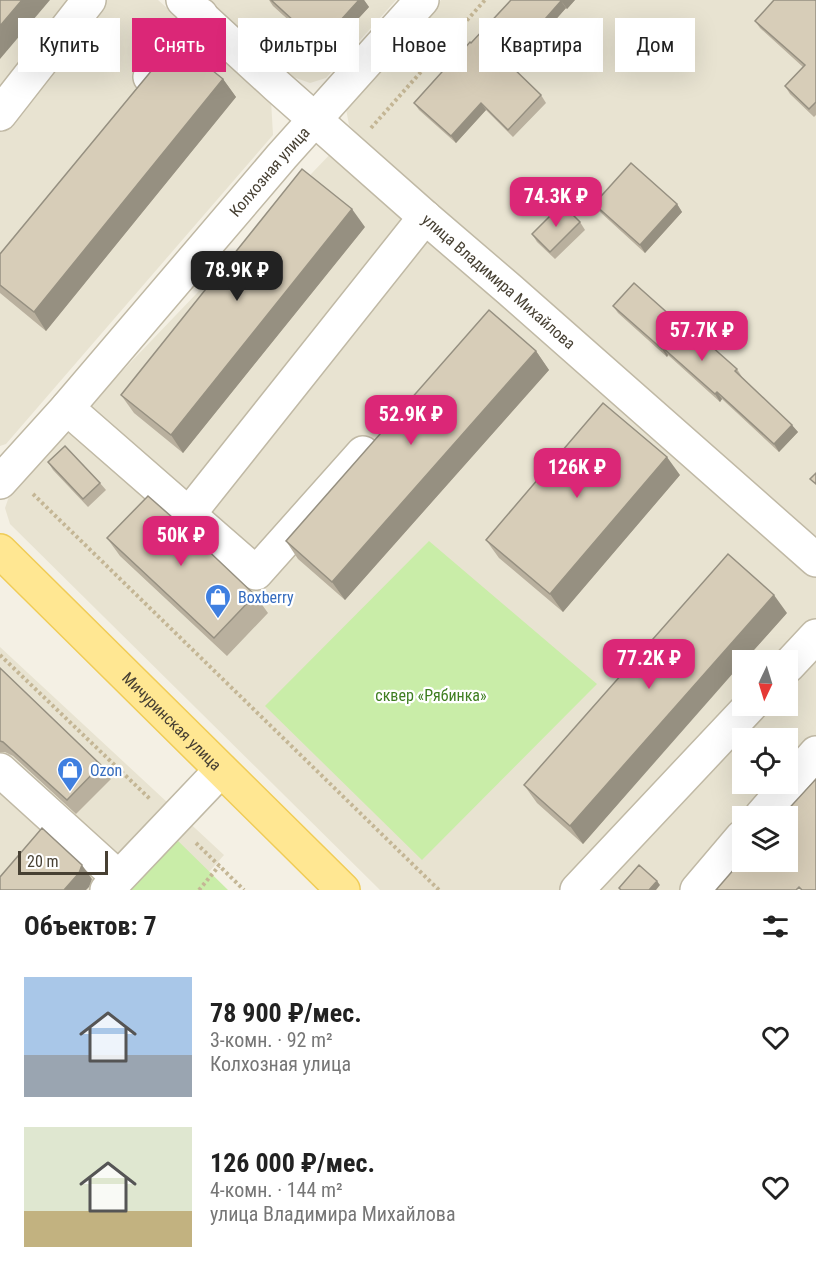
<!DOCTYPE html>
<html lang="ru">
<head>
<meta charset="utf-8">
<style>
	body { margin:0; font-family:"Roboto Condensed",sans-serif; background:#f2f2f2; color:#222; height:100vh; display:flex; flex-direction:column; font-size:22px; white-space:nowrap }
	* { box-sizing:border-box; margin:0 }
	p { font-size:20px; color:#767676 }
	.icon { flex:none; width:33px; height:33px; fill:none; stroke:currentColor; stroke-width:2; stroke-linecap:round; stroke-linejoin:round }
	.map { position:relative; height:890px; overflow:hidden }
	.panel { display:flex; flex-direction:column; background:#fff; flex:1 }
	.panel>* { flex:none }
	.top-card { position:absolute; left:18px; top:18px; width:780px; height:54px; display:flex; gap:12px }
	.needle { width:39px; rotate:184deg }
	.tools { position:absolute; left:732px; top:650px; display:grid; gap:12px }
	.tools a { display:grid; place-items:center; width:66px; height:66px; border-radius:0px; background:#fff; box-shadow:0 6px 24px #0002; font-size:30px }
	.scale { position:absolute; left:18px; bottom:15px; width:90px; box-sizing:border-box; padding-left:6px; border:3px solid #474033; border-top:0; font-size:16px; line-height:21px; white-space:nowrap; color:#474033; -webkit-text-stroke:4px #fff; paint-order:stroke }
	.price { position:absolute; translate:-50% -51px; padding:0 14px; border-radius:12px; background:#db2777; color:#fff; font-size:20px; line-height:39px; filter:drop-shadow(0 2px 3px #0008) }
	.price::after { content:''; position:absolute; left:50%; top:36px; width:18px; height:14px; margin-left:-9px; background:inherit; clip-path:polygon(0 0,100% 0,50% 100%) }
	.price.active { background:#222; color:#fff }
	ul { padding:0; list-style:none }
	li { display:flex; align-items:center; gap:18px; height:150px; padding:0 24px }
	li span { display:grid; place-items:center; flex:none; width:168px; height:120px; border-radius:0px; color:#555 }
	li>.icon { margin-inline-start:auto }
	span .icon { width:72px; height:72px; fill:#fffc; stroke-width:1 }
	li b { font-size:26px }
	h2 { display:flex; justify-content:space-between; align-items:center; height:72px; padding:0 24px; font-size:26px }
	.pill { padding:0 21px; border-radius:0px; background:#fff; box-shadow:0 6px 24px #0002; font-size:21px; line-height:54px }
	.pill.active { background:#db2777; color:#fff }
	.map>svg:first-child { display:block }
</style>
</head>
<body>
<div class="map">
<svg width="816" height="890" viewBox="0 0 816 890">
	<rect width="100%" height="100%" fill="#f4f0e4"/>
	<!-- residential -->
	<path fill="#e8e3d1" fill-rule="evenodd" d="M0 0H158L271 100 273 135 6 444 0 446Z
		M205 0H396L326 78 310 83 293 77Z
		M441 0H816V543L378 157 349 125 346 109Z
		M337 147 816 574V890H380L10 524 5 508 13 485ZM742 660H788V705H742ZM742 738H788V783H742ZM742 816H788V861H742Z
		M0 647 224 855 193 890H0Z"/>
	<!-- green -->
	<path fill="#c9eda8" d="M429 541 597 684 422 860 265 706Z
		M172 835 228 890H125Z"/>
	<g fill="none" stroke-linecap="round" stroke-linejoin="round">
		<defs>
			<g id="minor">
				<path id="s1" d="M183 0 277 86 425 217 510 290 816 560"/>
				<path d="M150 77 201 15"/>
				<path d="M0 114 89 0"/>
				<path d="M67 408 256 573 363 453"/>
				<path id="s2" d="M0 482 67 408 282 156 422 0"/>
				<path d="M188 515 425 217"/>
				<path d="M788 666 816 636"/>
				<path d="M0 770 118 877"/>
				<path d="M761 816 816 753"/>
				<path d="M107 890 221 770"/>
				<path d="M577 890 751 705"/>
				<path d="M697 890 742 837"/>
			</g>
			<g id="major">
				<path id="s3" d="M0 551 343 890"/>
			</g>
		</defs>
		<!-- minor casing -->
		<use href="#minor" stroke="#c0b9a5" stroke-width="36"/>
		<!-- major casing -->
		<use href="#major" stroke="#f0cc56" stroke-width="36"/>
		<!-- path -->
		<path stroke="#c4b695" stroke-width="4" stroke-dasharray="3 3" stroke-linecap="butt" d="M371 128 485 0
			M33 494 439 890
			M0 655 151 800
			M196 843 244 890
			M199 890 219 866"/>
		<!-- minor -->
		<use href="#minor" stroke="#fff" stroke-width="33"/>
		<!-- major -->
		<use href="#major" stroke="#ffe792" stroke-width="33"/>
	</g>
	<!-- wall -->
	<path fill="#b9b09e" d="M269 0H364L369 7 326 54 273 6Z
		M511 0H575L567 9 566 8 513 68 541 95 546 103 513 137 486 110 456 143 419 110 414 103 471 43Z
		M816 1V115L814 117 790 94 785 86 803 67 760 28 755 21Z
		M223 79 236 97 46 331 0 293V254Z
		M594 204H677L682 212 645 253 599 211Z
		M580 222 585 230 555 259 537 242 532 234Z
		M365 227 183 453 134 413 121 395Z
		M613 306 699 341 737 369 742 377 798 432 779 452 722 399 720 402 668 355 667 357 618 313Z
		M536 351 549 370 345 600 298 559 286 541Z
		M48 462 100 483 106 490 88 507 53 470Z
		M680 475 563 612 499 558 486 540Z
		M107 538 255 595 268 613 227 656 120 556Z
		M787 613 745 660H742L583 844 537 803 524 785Z
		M0 668 101 765 111 779 76 814 13 756 5 752H0Z"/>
	<!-- shaded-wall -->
	<path fill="#969081" d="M22 0H50L0 59V26Z
		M359 0H364L369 7 326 54 319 44Z
		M564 0H575L567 9 562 2Z
		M561 1 566 8 512 69 507 62Z
		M223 79 236 97 46 331 34 312Z
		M481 103 486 110 456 143 451 136Z
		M677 204 682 212 645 253 640 245Z
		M352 209 365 227 183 453 171 435Z
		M663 348 668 355 667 357 662 349Z
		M536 351 549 370 345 600 332 582Z
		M717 392 722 399 720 402 715 394Z
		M792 425 798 432 779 452 774 444Z
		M667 457 680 475 563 612 550 594Z
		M774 595 787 613 745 660H742V663L583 844 570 826Z
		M82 865 92 879 89 887 86 890H64Z
		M657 881 660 885 656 890H649Z"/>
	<!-- building -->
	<path fill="#d7cdb8" stroke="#969081" stroke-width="1.5" d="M0 0H22L0 26Z
		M271 0H359L319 44Z
		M511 0H564L562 2 561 1 507 62 541 95 508 130 481 103 451 136 414 103 450 63 451 64 470 42 471 43Z
		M774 0H815L816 1V102L809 109 785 86 805 65 755 21Z
		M176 41 223 79 34 312 0 285V254Z
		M631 163 677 204 640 245 594 204Z
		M302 169 352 209 171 435 121 395Z
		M562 204 580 222 550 252 532 234Z
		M634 283 699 341 702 338 737 369 735 371 792 425 774 444 717 392 715 394 663 348 662 349 613 306Z
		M489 310 536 351 332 582 286 541Z
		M603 403 667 457 550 594 486 540Z
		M65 446 100 483 83 499 48 462Z
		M816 473V484L810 479Z
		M148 496 181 525 255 595 214 638 107 538Z
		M728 554 774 595 570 826 524 785Z
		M0 668 101 765 67 800 3 742 0 741Z
		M816 779V890H802L799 887 796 890H716L742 860 788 861V816H782Z
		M42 828 82 865 79 873 64 890H0V877Z
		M639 865 657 881 649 890H621L619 888Z"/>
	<!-- icons -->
	<defs>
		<symbol id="shop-pin" viewBox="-11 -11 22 30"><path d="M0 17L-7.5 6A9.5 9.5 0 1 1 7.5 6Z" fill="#3f7fe0" stroke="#fff"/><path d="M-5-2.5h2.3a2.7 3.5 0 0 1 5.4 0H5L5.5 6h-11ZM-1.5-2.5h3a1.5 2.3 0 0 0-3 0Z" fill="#fff"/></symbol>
	</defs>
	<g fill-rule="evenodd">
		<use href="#shop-pin" x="203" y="582" width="30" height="40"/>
		<use href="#shop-pin" x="55" y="755" width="30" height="40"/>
	</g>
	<g text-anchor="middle" stroke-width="4.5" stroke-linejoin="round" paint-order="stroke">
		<!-- street labels -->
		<g font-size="16" fill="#474033" stroke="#fff">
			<text dy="6" stroke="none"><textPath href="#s2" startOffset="411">Колхозная улица</textPath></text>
			<text dy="6" stroke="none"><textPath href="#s1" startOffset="423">улица Владимира Михайлова</textPath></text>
			<text dy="6" stroke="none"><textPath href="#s3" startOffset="242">Мичуринская улица</textPath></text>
		</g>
		<!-- shop labels -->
		<g font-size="16" fill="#366cbe" stroke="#fff" text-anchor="start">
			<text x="238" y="603">Boxberry</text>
			<text x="90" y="776">Ozon</text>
		</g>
		<!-- park labels -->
		<g font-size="16" fill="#3e7e20" stroke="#fff">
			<text x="431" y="701">сквер «Рябинка»</text>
		</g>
	</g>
</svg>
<div class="tools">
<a><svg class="needle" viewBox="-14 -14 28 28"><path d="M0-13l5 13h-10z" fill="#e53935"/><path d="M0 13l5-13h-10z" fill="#767676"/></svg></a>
<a><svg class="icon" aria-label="locate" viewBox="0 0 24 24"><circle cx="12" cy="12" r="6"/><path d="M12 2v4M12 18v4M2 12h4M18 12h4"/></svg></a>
<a><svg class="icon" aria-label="layers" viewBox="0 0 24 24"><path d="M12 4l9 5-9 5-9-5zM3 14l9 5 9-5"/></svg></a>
</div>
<div class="scale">20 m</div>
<b class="price" style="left:556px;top:228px">74.3K ₽</b>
<b class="price active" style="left:237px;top:302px">78.9K ₽</b>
<b class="price" style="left:702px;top:362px">57.7K ₽</b>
<b class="price" style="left:411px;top:446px">52.9K ₽</b>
<b class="price" style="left:577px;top:499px">126K ₽</b>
<b class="price" style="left:181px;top:567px">50K ₽</b>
<b class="price" style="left:649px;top:690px">77.2K ₽</b>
<div class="top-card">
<a class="pill">Купить</a>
<a class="pill active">Снять</a>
<a class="pill">Фильтры</a>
<a class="pill">Новое</a>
<a class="pill">Квартира</a>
<a class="pill">Дом</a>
</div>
</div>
<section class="panel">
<h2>Объектов: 7<svg class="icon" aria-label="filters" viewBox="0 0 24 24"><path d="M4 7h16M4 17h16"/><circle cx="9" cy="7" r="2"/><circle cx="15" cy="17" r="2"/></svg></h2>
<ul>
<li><span style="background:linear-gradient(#a9c7e8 65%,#9aa5b1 0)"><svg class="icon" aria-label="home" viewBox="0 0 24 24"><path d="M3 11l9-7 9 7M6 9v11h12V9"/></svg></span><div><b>78 900 ₽/мес.</b><p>3-комн. · 92 m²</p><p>Колхозная улица</p></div><svg class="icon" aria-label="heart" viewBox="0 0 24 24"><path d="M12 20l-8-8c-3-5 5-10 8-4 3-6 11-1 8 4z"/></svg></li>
<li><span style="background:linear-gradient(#dfe7d0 70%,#c2b280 0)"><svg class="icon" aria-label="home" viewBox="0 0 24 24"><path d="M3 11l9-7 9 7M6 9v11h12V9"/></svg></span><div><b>126 000 ₽/мес.</b><p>4-комн. · 144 m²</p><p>улица Владимира Михайлова</p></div><svg class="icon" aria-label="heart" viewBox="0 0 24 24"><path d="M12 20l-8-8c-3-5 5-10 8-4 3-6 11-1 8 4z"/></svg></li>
</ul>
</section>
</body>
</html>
